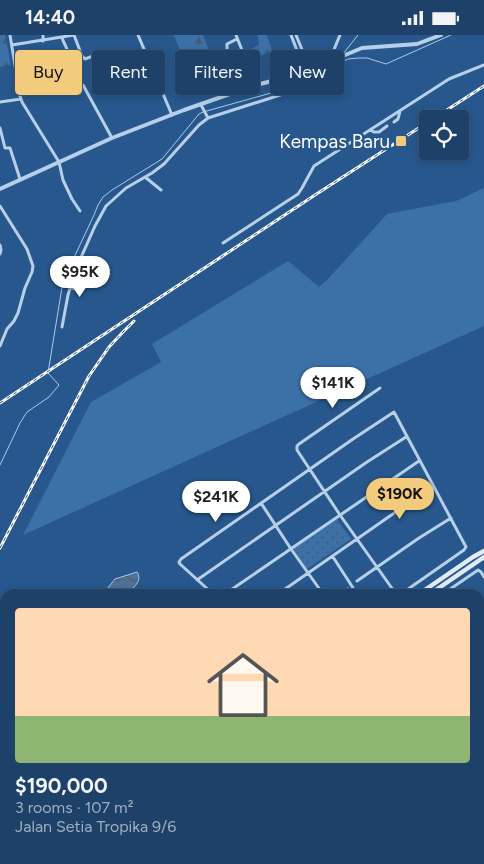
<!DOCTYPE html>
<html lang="en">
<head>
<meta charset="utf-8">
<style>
	body { margin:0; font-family:Figtree,sans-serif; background:#2a4c71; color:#f1f3f6; height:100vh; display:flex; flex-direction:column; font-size:19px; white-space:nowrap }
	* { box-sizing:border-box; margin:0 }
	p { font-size:16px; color:#a0afc0 }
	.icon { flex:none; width:28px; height:28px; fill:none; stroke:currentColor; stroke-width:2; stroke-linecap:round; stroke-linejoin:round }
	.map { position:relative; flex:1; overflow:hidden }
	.details { position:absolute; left:0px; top:554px; width:485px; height:276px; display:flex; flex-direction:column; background:#1d4169; border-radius:15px 15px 0 0; box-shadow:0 2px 8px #0003,0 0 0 1px #3b5a7d }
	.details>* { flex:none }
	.hud { position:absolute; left:15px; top:15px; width:455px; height:45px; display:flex; gap:10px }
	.buttons { position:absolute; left:419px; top:75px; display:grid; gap:10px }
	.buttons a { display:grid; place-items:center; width:50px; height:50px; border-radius:5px; background:#1d4169; box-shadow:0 2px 8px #0003,0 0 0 1px #3b5a7d; font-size:25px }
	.price { position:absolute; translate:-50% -42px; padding:0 11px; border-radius:18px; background:#fff; color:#222; font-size:16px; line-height:32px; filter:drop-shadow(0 1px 2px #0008) }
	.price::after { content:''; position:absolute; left:50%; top:30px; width:15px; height:11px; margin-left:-8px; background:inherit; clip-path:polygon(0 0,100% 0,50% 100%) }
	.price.selected { background:#f2cb7c; color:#111 }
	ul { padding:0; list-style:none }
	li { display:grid; align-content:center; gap:10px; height:265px; padding:0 15px }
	li span { display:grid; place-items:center; height:155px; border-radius:5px; color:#555 }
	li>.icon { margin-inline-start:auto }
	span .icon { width:90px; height:90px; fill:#fffc; stroke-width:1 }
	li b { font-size:21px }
	.pill { padding:0 18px; border-radius:5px; background:#1d4169; box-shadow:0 2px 8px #0003,0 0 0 1px #3b5a7d; font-size:18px; line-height:45px }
	.pill.selected { background:#f2cb7c; color:#111 }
	.status { display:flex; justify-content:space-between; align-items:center; height:35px; padding:0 25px; background:#1d4169; direction:ltr }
	.status svg { height:14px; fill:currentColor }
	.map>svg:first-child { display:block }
</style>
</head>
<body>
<div class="status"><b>14:40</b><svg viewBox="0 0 49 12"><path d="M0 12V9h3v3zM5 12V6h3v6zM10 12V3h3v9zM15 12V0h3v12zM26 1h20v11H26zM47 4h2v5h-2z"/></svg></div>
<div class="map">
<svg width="484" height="829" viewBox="0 0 484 829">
	<defs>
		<pattern id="forest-firs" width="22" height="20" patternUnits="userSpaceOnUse" patternTransform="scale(1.25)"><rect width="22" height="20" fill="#3c71a8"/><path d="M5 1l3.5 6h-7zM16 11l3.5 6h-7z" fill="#465b71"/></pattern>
		<pattern id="park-dots" width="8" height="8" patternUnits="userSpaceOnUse" patternTransform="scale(1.25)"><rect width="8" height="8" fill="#3c71a8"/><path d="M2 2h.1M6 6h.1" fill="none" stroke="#465b71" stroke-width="1.8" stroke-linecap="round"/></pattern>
		<pattern id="water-waves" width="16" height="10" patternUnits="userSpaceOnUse" patternTransform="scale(1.25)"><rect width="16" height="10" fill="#507196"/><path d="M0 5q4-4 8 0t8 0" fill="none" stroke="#4e5b6a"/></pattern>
	</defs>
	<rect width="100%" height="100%" fill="#27578c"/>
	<!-- grass -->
	<path fill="#3c71a8" d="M484 153V291L23 500 91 367 161 327 152 309 288 226 319 252 329 243 387 179 456 166Z"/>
	<!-- forest -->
	<path fill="url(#forest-firs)" d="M0 0H5L11 30 0 32Z
		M174 0H203L217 36 211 44 204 33 189 38Z
		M258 0H267L272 16 249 26 245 17 259 10Z"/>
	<!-- park -->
	<path fill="url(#park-dots)" d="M337 484 351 504 307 534 293 514Z
		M5 679V722L0 728V690Z"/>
	<!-- water -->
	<path fill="url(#water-waves)" stroke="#abcbea" d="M137 537C143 546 133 553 127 559H103L115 544Z"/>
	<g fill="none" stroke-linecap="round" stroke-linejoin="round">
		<!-- stream -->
		<path stroke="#abcbea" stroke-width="1" d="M343 19 358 0
			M331 32 337 25
			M0 430 20 388 27 377 49 362 59 350 48 338 63 246 94 180 98 170 103 162 112 155 162 124 199 79 203 77 289 53 311 43 348 24 358 23H367L386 29 451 0"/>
		<!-- minor -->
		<path stroke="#b6d0ea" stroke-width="3" d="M10 0 20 61 22 67 59 127 63 145 72 164 80 176
			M43 0V6
			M74 0 82 21 85 24 93 21 95 23
			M138 0 172 80
			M236 0 249 33
			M291 0 305 36
			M296 0 310 34
			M62 3C66 13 72 21 70 32
			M12 10 74 0
			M332 25 333 17 340 0
			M326 28 330 41 329 43
			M294 40 301 52
			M17 41C27 40 39 35 47 35
			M83 50 112 103
			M227 60 220 38 229 29 227 16V9L237 4
			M0 67 21 64
			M201 70 208 83
			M394 87 398 84 400 76
			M0 93 5 113H10L20 144
			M370 95 374 97H379L387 91
			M145 142 161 155
			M0 171 27 214 33 231 32 237 25 253 18 278 14 286 7 294 0 311
			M223 208 298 159 302 153 314 131 449 44 484 30
			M0 210 1 215 0 219
			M76 236 87 251
			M69 252C77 256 80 254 86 249
			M62 292 68 260 75 236 95 191 106 171 126 153 152 138 164 129 199 90 208 83 302 53
			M380 353 299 409 297 411V415L340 480 396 559
			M261 468 291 514 323 559
			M333 522 357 559
			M197 545 367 427 406 402
			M357 546 419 503 451 483
			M171 559 177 555 182 559
			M213 559 180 529 179 527 181 524 353 404 394 377 466 512 464 515 401 559
			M225 559 419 426
			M278 559 400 474 434 452
			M341 559 348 554
			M443 559 478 535 481 537 484 542
			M480 570 484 567
			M480 608 484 605
			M480 644 484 642
			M480 686 484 683
			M480 724 484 721
			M0 731 5 726
			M480 764 484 762
			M480 770 484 776
			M0 785 5 780
			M480 802 484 799
			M281 825 286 829
			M6 829 10 825
			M44 829 47 825
			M79 829 83 825
			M116 829 120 825
			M146 829 150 825
			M186 829 189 825
			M226 829 230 825
			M264 829 268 825"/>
		<!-- tertiary -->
		<path stroke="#b6d0ea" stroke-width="4" d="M0 154 112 103 184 75 256 50 288 42 326 28 362 13 417 9 441 0
			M480 811 484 808"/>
		<!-- secondary -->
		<path stroke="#e1ecf8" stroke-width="4.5" d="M419 559 473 522 484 516
			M430 559 484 522
			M126 829 130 825
			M133 829 136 825"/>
		<!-- motorway -->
		<path stroke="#fff" stroke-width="5.5" d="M378 825 387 829
			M340 829 348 825
			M357 829 364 828 373 829"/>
		<defs>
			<path id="rail" d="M433 84 484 51
				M0 368 315 160 428 87
				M0 513 89 341 109 312 123 297 134 286"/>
		</defs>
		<!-- rail casing -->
		<use href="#rail" stroke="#fff" stroke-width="3"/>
		<!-- rail -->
		<use href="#rail" stroke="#27578c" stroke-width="1" stroke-dasharray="4" stroke-linecap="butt"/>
	</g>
	<!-- markers -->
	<rect fill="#f2cb7c" stroke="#27578c" stroke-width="2" x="395" y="100" width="12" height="12" rx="2.5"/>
	<g text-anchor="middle" stroke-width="5" stroke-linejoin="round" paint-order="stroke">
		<!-- poi labels -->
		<g font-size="19" fill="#fff" stroke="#27578c" text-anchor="end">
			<text x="390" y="113">Kempas Baru</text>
		</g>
	</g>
</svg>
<div class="buttons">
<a><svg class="icon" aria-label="locate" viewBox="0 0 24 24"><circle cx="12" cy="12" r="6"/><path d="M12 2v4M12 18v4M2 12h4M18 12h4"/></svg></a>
</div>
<b class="price" style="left:80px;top:263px">$95K</b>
<b class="price" style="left:333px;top:374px">$141K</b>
<b class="price selected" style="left:400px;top:485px">$190K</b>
<b class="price" style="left:216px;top:488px">$241K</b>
<div class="hud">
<a class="pill selected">Buy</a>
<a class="pill">Rent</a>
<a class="pill">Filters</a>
<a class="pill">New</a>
</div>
<section class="details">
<ul>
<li><span style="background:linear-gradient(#ffd9b3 70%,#8fb573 0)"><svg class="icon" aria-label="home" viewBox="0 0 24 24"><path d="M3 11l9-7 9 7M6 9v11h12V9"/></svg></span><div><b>$190,000</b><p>3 rooms · 107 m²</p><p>Jalan Setia Tropika 9/6</p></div></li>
</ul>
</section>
</div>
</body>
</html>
